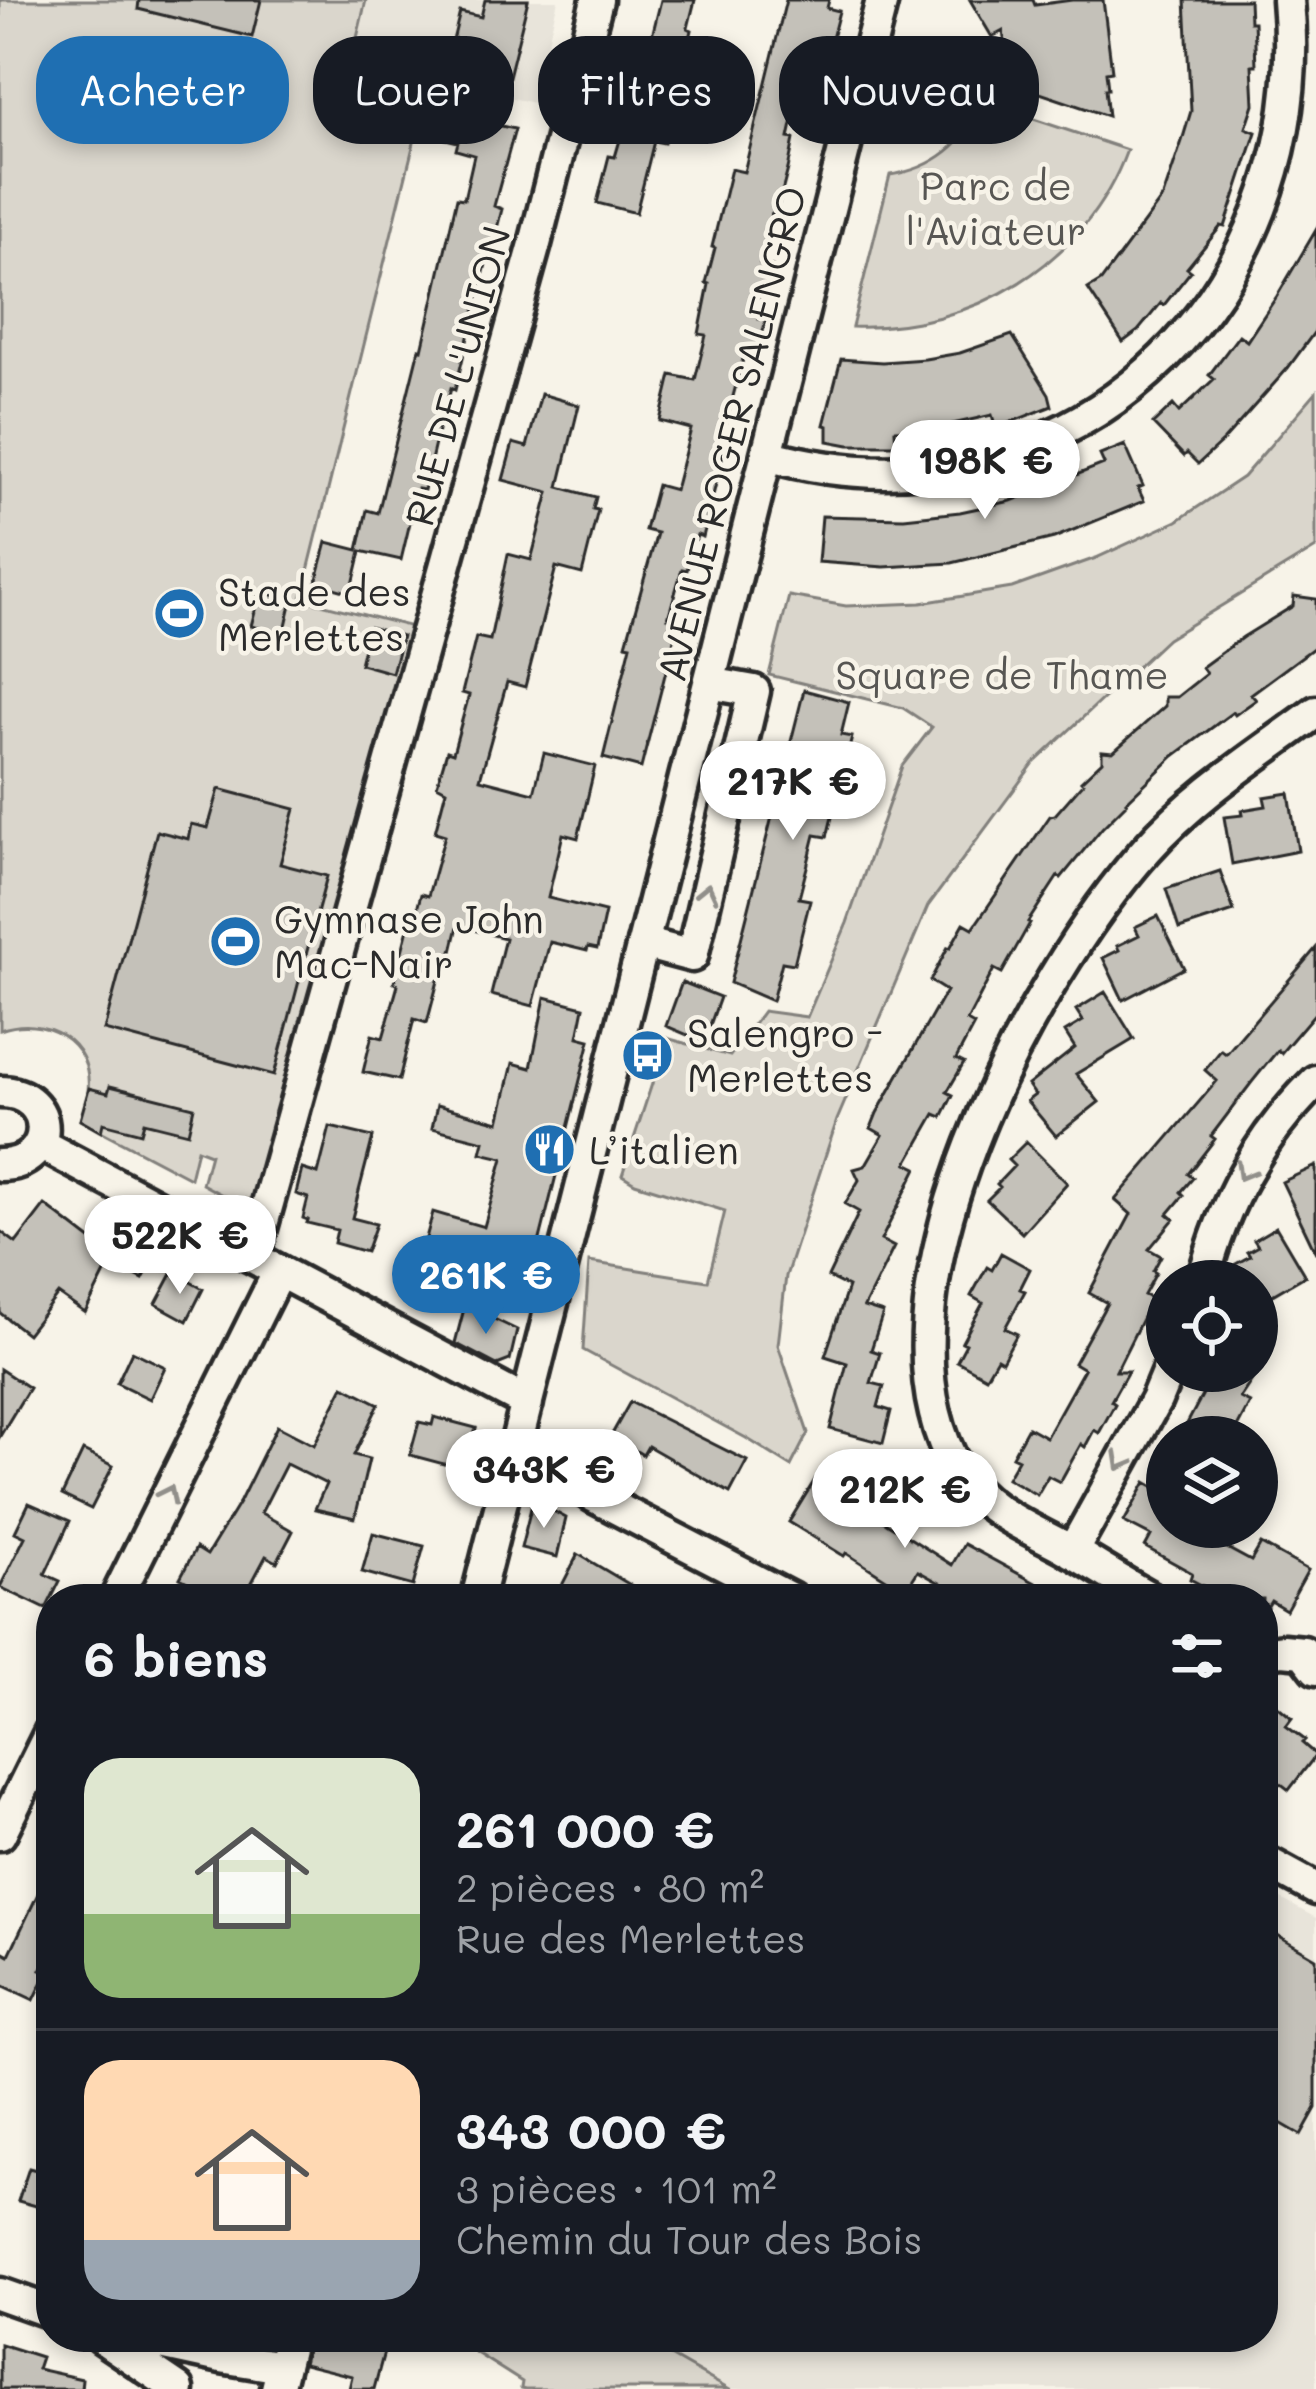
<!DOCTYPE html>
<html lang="fr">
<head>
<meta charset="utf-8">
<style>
	body { margin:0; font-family:Mali,sans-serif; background:#20242c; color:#f1f3f6; height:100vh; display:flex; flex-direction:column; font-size:45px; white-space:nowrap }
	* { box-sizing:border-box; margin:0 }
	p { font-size:39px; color:#9ea1a6 }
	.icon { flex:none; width:66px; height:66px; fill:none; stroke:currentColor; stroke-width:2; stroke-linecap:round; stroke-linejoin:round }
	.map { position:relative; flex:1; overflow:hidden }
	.sheet { position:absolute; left:36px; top:1584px; width:1242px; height:768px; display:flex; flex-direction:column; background:#171b24; border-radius:48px; box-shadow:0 6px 18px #0003 }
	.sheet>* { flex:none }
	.hud { position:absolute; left:36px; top:36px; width:1245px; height:108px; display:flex; gap:24px }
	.fabs { position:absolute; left:1146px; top:1260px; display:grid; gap:24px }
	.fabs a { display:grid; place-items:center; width:132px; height:132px; border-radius:50%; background:#171b24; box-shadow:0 6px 18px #0003; font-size:60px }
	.price { position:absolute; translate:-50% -102px; padding:0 27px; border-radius:42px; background:#fff; color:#222; font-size:39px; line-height:78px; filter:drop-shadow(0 3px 6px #0008) }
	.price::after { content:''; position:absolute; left:50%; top:72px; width:36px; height:27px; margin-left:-18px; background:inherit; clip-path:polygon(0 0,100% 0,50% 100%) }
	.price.on { background:#1f6fb2; color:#fff }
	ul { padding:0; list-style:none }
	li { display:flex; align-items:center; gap:36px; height:300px; padding:0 48px }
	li+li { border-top:3px solid #363941 }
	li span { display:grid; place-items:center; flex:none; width:336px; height:240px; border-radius:36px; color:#555 }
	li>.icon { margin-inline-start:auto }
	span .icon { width:144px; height:144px; fill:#fffc; stroke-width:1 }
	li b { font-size:51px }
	h2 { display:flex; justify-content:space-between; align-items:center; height:144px; padding:0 48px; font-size:51px }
	.chip { padding:0 42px; border-radius:48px; background:#171b24; box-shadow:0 6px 18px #0003; font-size:42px; line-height:108px }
	.chip.on { background:#1f6fb2; color:#fff }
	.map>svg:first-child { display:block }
</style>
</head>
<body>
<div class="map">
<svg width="1316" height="2389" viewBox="0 0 1316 2389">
	<rect width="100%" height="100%" fill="#f7f3e8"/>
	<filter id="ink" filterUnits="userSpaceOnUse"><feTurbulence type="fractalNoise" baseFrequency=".00833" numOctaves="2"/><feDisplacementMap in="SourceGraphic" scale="24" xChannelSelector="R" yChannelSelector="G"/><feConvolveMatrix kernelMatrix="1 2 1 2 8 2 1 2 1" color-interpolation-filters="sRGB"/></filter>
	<g filter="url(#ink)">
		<!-- built -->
		<path fill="#e8e4da" d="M366 0H558L533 103 351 59Z
			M1263 1889 1316 1918V2389H728L637 2337H1263Z"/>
		<!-- green -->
		<path fill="#dad6cc" stroke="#82807c" stroke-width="3" d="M0 0H366L352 59 430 78 301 599 428 631 254 1212 202 1184 210 1154 197 1149 190 1178 80 1120C83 1111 87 1101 88 1091 93 1039 44 1015 0 1030Z
			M982 102 1127 150C1085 265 971 331 852 327L890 175C933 169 967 143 982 102Z
			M1316 392V548L1167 639 1033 764 928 906 837 1120 786 1276 778 1345 808 1433 791 1466 746 1438 583 1350 589 1262 708 1281 725 1211 635 1183 622 1175 667 1038 730 1056 763 1011 807 1017 847 923 902 766 932 727 903 708 769 675 789 596 846 606 921 603 1012 588 1096 558 1177 521 1243 477Z
			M451 2337H637L728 2389H525L521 2388 522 2382Z"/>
		<!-- building -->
		<path fill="#c4c1b9" stroke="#2b2b2b" stroke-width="3" d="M139 0H261L252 37 138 9Z
			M485 0H528L497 125 515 129 494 206 502 209 489 260H487L455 390 451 388 444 415 442 414 424 490 418 489 401 560 361 551 351 593 316 583 327 542 358 550 367 510 378 513 419 349 422 350 457 198 464 199 474 155 456 150 458 142 437 137 452 79 444 77 460 12 481 17Z
			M661 0H695L688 28 692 30 664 143 654 141 636 213 597 203 609 156 615 157 627 116 636 118 647 74 639 72 646 44H650Z
			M786 0H829L827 8 839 11 822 78 803 73 789 138 794 139 788 169 776 215 771 214 760 263 772 266 759 319 766 320 756 358 744 355 720 445 725 446 703 537 697 535 687 570 682 569 668 618H671L670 623 678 624 641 768 603 758 631 645 626 644 657 533 645 530 657 485 675 490 691 429 660 421 671 375 695 380 706 335 699 334 709 284 706 283 715 248 712 247 731 169 744 172Z
			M970 0H1033L1035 5 1072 0H1103L1112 71 1106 72 1108 89H1105L1108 116 1010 83 1003 31 992 37Z
			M1185 0H1249L1250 22H1254L1256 65H1252L1254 104 1246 128 1256 132 1225 227 1221 226 1187 268 1191 271 1164 305 1161 303 1138 331 1123 342 1088 289 1101 281 1163 197 1182 141 1191 111Z
			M1316 230V330L1288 368 1224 440 1198 464 1187 453 1184 456 1153 424 1173 405 1179 412 1214 379 1209 375 1239 335 1247 341 1277 296Z
			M1012 335 1049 394 1052 406 996 428 992 415 944 426 895 430 896 445H849L828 441V426L824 425 841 359 882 362 925 359 960 353Z
			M541 394 579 405 559 487 596 497 593 509 598 510 582 574 556 567 525 687 507 682 480 779 534 793 544 753 595 766 578 838 563 834 548 898 605 912 597 949 588 947 587 951 550 942 533 1006 491 995 505 938 458 926 451 956 445 954 427 1023 414 1019 399 1080 363 1072 372 1035 383 1038 398 985 394 983 409 924 413 925 421 894 428 896 445 835 435 832 446 790 437 785 447 751 453 753 469 695 462 693 476 637 490 640 508 554 531 560 549 492 503 480 513 443 527 447Z
			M1125 445 1143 486 1138 488 1144 501 1054 538 952 563 884 567 818 562 822 516 904 518 960 512 1011 501 1104 464 1100 455Z
			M260 592 292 600 284 634 251 626Z
			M1294 596 1316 599V646L1251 694 1256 700 1235 715 1233 712 1174 756 1126 802 1127 803 1102 828 1061 878 1058 876 1028 922 1030 923 1002 973 994 969 967 1021 974 1025 956 1059 964 1063 947 1092 953 1095 942 1117 935 1114 907 1163 917 1168 881 1240 894 1247 864 1307 883 1313 871 1350 880 1353 871 1383 884 1386 878 1407 891 1411 883 1443 830 1429 847 1363 825 1356 848 1287 828 1277 859 1212 845 1204 859 1180 854 1169 865 1166 883 1135 871 1128 877 1113 946 991 930 981 948 947 950 948 964 923 973 928 1050 816 1055 815 1083 783 1081 781 1102 761V751L1113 752 1165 706V697H1177L1206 674 1202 667 1243 637 1293 606Z
			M369 627 402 636 392 673 360 664Z
			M804 690 849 702 841 735 852 737 827 837 815 835 807 867 799 898 810 900 794 964 782 962 772 1001 730 983Z
			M219 789 295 809 280 864 327 876 274 1075 104 1030 157 831 188 839 191 824 208 828Z
			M1289 793 1298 851 1232 864 1224 817 1243 815 1242 810 1266 806 1264 797Z
			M1220 871 1234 911 1179 929 1166 889Z
			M1158 916 1184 968 1123 1000 1103 958 1119 950 1117 946 1139 935 1135 927Z
			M1316 948V1012L1281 1053 1278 1050 1252 1082 1211 1136 1215 1139 1188 1174 1193 1178 1181 1192 1184 1195 1168 1214 1174 1219 1149 1249 1161 1256 1153 1271 1156 1273 1144 1295 1152 1299 1116 1371H1128L1111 1401 1115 1404 1099 1433 1094 1430 1085 1447 1081 1444 1060 1482 1048 1476 1037 1495 1007 1478 1018 1459 1012 1456 1028 1427 1046 1437 1084 1369 1074 1363 1107 1303 1089 1293 1131 1214 1115 1200 1217 1081 1205 1070 1221 1050 1226 1054Z
			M682 982 720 997 704 1042 666 1026Z
			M1105 992 1134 1039 1076 1074 1099 1102 1056 1136 1027 1101 1035 1095 1028 1085 1075 1048 1065 1032 1083 1021 1076 1010Z
			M545 997 584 1007 578 1037 590 1040 528 1287 421 1257 433 1212 484 1227 503 1158 481 1153 484 1141 432 1128 437 1105 499 1122 513 1063 531 1068Z
			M110 1086 194 1107 188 1133 144 1122 141 1133 103 1123 101 1132 80 1120 89 1088 108 1093Z
			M330 1127 373 1137 352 1218 376 1224 366 1252 334 1243 337 1230 307 1223 308 1220 303 1218 308 1198 296 1194 302 1169 318 1174Z
			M1026 1142 1067 1183 1022 1233 987 1200 1000 1187 997 1184 1014 1166 1008 1160Z
			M1316 1166V1253L1282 1182Z
			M45 1205 113 1257 85 1313 58 1294 27 1334 0 1313V1231L16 1243Z
			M1276 1227 1305 1276 1257 1304V1281H1244L1234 1265 1250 1256 1247 1252 1258 1246 1254 1240Z
			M127 1237 157 1252 143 1279 114 1264Z
			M1001 1253 1030 1269 1020 1289 1025 1291 1005 1328 1017 1334 1002 1361 997 1358 986 1377 957 1361 966 1344 962 1342 983 1303 971 1296 987 1267 992 1270Z
			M173 1272 203 1289 187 1321 156 1304Z
			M465 1305 517 1330 510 1360 497 1365 455 1343Z
			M132 1351 165 1367 150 1399 117 1383Z
			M0 1369 29 1388 0 1436Z
			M1215 1371H1258L1240 1398 1250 1403 1232 1437H1180Z
			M344 1386 379 1404 354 1455 369 1459 355 1518 315 1509 326 1484 286 1464 261 1513 293 1531 277 1562 266 1556 243 1599H208L189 1589 191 1584 180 1578 196 1548 207 1555 240 1501 277 1426 314 1445Z
			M630 1402 747 1461 730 1493 648 1446 643 1455 611 1436Z
			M434 1417 476 1428 468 1458 454 1454 451 1466 410 1455 419 1422 432 1425Z
			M83 1451 113 1466 91 1509 62 1495Z
			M816 1478 952 1565 964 1544 1065 1599H969L918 1571 905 1591 846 1553 844 1556 789 1522Z
			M1146 1482 1167 1494V1527H1188L1251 1561 1261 1544 1308 1570 1286 1610 1271 1601 1268 1606 1263 1603V1599H1228L1190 1579 1192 1573 1145 1547 1151 1536 1124 1522Z
			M533 1500 566 1518 557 1557 521 1548Z
			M29 1503 70 1521 45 1574 60 1581 46 1609 0 1587 25 1537 15 1532Z
			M373 1533 424 1546 413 1586 362 1572Z
			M578 1554 654 1599H555Z
			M1263 1694 1292 1718 1286 1726 1305 1740 1302 1743 1316 1755 1289 1790 1263 1770Z
			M51 1866V1951L41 1970 47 1973 34 2000 0 1984V1950L9 1955Z
			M1263 1927 1316 1958V2108L1301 2135 1263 2113Z
			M29 2168 51 2174V2210L18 2201Z
			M309 2337H388L374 2389H349L352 2376 303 2364Z
			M0 2344 41 2357 37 2369 82 2379 81 2389H0Z"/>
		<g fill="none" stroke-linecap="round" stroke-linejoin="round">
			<defs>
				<path id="minor" d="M767 455C1062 538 1316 301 1288 0
					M643 943 692 956 754 691 709 683
					M0 1092C57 1092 57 1165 0 1165
					M40 1144 527 1403
					M253 1257 535 244 597 0
					M1203 1281C1223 1203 1258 1138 1316 1081
					M516 1445 539 1464 595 1497 791 1599
					M1072 1552 1156 1400 1168 1371
					M116 1599 279 1271
					M477 1599 882 0
					M1152 1599C1123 1583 1095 1565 1066 1548 1028 1527 980 1509 957 1469 858 1300 1031 979 1147 849 1195 795 1258 755 1316 712
					M1263 1653 1283 1650 1303 1652 1316 1669
					M0 1834 51 1731
					M1263 1860 1316 1889
					M0 2294 51 2312
					M101 2337 178 2389
					M129 2337 221 2357 282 2367
					M277 2389 290 2337"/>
			</defs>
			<!-- minor casing -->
			<use href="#minor" stroke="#2b2b2b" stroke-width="39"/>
			<!-- minor -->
			<use href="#minor" stroke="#f7f3e8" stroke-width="30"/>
		</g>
		<!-- one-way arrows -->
		<defs><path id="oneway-chevron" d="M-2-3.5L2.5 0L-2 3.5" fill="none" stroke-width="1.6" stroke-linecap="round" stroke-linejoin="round" transform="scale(3)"/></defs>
		<g stroke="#918f8a">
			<use href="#oneway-chevron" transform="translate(707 892) rotate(-77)"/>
			<use href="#oneway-chevron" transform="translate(1244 1172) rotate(120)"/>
			<use href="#oneway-chevron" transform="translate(1122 1462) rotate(119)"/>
			<use href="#oneway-chevron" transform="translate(168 1494) rotate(-64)"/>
		</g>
	</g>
	<!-- icons -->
	<defs>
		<symbol id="stadium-disc" viewBox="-11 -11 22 22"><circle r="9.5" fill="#1f6fb2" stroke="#f7f3e8"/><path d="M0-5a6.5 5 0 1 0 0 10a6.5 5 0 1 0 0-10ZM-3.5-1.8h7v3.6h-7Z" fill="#fff"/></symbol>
		<symbol id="bus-disc" viewBox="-11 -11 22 22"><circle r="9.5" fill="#1f6fb2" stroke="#f7f3e8"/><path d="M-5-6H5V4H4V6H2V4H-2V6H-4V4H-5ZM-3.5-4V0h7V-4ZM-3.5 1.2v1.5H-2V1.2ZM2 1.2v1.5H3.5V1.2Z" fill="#fff"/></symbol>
		<symbol id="restaurant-disc" viewBox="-11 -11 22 22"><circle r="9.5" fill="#1f6fb2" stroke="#f7f3e8"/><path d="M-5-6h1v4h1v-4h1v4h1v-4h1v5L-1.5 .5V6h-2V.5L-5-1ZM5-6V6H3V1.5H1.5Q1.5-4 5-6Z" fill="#fff"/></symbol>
	</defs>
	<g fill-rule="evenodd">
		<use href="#stadium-disc" x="150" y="584" width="59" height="59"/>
		<use href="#stadium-disc" x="206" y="912" width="59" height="59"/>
		<use href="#bus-disc" x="618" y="1026" width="59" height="59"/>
		<use href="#restaurant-disc" x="520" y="1120" width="59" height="59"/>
	</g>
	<g text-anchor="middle" stroke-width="9" stroke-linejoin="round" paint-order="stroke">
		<!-- park labels -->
		<g font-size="39" fill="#575653" stroke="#f7f3e8">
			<text x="996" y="200">Parc de<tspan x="996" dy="45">l'Aviateur</tspan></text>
			<text x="1002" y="689">Square de Thame</text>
		</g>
		<!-- street labels -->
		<g font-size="39" fill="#2b2b2b" stroke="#f7f3e8">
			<text transform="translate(458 376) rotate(-75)" y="14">RUE DE L'UNION</text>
			<text transform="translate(732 434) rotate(-76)" y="14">AVENUE ROGER SALENGRO</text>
		</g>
		<!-- poi labels -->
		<g font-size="39" fill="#2b2b2b" stroke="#f7f3e8" text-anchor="start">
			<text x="218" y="606">Stade des<tspan x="218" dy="45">Merlettes</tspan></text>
			<text x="274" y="933">Gymnase John<tspan x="274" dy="45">Mac-Nair</tspan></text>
			<text x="687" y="1047">Salengro -<tspan x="687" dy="45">Merlettes</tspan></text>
			<text x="589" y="1164">L’italien</text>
		</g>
	</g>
</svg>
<div class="fabs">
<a><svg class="icon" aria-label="locate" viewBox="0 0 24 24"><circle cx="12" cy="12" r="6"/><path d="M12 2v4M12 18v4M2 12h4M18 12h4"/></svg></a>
<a><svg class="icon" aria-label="layers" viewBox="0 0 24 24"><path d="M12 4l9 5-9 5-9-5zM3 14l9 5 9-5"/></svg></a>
</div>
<b class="price" style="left:985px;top:522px">198K €</b>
<b class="price" style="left:793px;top:843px">217K €</b>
<b class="price" style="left:180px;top:1297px">522K €</b>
<b class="price on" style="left:486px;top:1337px">261K €</b>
<b class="price" style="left:544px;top:1531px">343K €</b>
<b class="price" style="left:905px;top:1551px">212K €</b>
<div class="hud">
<a class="chip on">Acheter</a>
<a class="chip">Louer</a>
<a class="chip">Filtres</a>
<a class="chip">Nouveau</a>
</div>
<section class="sheet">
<h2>6 biens<svg class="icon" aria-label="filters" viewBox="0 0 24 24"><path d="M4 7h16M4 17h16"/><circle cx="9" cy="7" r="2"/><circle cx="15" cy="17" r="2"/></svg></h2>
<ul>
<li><span style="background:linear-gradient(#dfe7d0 65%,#8fb573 0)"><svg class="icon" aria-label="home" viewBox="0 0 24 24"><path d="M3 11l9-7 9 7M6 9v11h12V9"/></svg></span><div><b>261 000 €</b><p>2 pièces · 80 m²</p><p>Rue des Merlettes</p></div></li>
<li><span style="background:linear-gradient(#ffd9b3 75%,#9aa5b1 0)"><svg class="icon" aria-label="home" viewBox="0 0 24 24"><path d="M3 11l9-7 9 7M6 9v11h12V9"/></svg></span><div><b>343 000 €</b><p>3 pièces · 101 m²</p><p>Chemin du Tour des Bois</p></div></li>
</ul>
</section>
</div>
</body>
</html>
